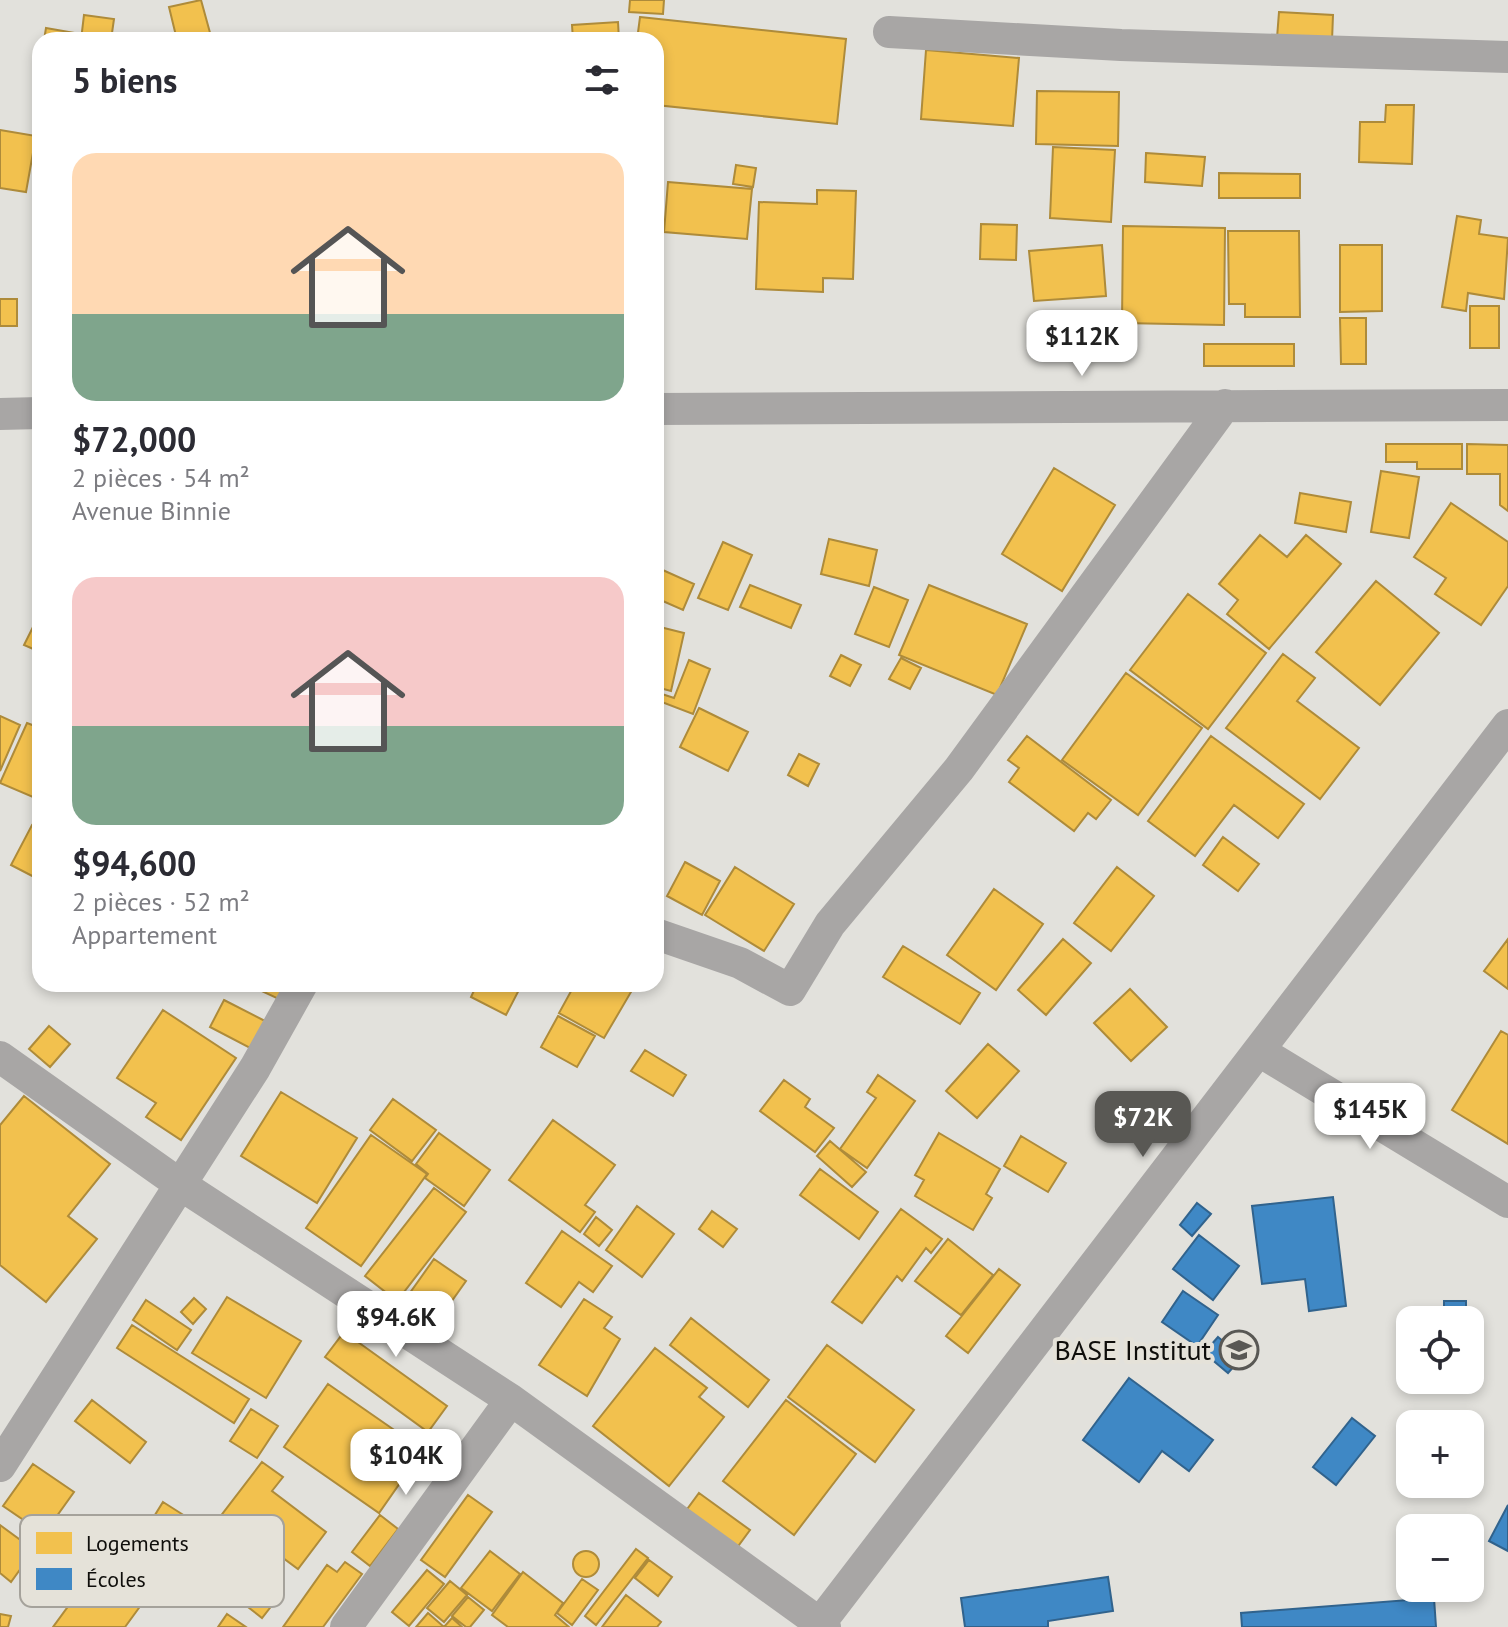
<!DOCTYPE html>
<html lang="fr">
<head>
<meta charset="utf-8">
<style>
	body { margin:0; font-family:"PT Sans",sans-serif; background:#f7f7f7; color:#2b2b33; height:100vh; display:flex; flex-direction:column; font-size:30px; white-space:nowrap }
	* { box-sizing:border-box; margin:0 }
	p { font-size:26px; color:#7c7c81 }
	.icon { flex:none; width:44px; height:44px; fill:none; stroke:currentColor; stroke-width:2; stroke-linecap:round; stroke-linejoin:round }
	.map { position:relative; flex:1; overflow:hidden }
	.side { position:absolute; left:32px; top:32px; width:632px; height:960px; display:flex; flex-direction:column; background:#fff; border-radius:24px; box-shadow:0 4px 12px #0003 }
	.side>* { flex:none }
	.fabs { position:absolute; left:1396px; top:1306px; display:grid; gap:16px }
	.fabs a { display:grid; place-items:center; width:88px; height:88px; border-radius:16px; background:#fff; box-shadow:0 4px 12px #0003; font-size:40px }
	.price { position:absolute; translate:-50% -68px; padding:0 18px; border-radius:16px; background:#fff; color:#222; font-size:26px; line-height:52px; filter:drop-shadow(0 2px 4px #0008) }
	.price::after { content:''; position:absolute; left:50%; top:48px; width:24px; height:18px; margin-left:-12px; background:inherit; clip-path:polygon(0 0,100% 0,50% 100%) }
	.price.on { background:#595854; color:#fff }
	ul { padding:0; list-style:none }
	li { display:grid; align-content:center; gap:16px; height:424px; padding:0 40px }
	li span { display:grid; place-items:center; height:248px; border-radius:24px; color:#555 }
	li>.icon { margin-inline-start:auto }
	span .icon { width:144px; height:144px; fill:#fffc; stroke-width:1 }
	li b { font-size:34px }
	h2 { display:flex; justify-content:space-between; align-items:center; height:96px; padding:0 40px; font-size:34px }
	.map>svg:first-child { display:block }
</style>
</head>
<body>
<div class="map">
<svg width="1508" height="1627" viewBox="0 0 1508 1627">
	<rect width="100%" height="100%" fill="#e2e1dc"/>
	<!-- homes -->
	<path fill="#f2c14e" stroke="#ae8b3a" stroke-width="2" d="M201 0 212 40H177L169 7Z
		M630 0H664L663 14 629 12Z
		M1279 12 1333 15 1332 41 1277 38Z
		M84 15 114 19 111 40H81Z
		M640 17 846 39 837 124 656 105V40H637Z
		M618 22 619 40H573L572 25Z
		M46 28 75 33 74 40H44Z
		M926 50 1019 58 1013 126 921 119Z
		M1037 91 1119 92 1118 146 1036 144Z
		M1386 105H1414L1412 164 1359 162 1360 122H1385Z
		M0 130 36 136 26 192 0 188Z
		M1053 147 1115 150 1111 222 1050 218Z
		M1146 153 1205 157 1202 186 1145 182Z
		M736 165 756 168 753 187 733 184Z
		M1219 173 1300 174V198H1219Z
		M668 182 752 189 747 239 664 232Z
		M817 190 856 191 853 279 823 278V292L756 289 759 202 817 204Z
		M1457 216 1481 220 1479 234 1508 238 1504 299 1468 293 1466 311 1442 307Z
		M981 224 1017 225 1016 260 980 259Z
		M1123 226 1225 228 1224 325 1122 323Z
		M1228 231H1299L1300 317H1245V304H1229Z
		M1102 245 1106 296 1034 301 1029 251Z
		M1340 245H1382V311L1340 312Z
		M0 299H17V326H0Z
		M1470 306H1499V348H1470Z
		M1340 318H1366V364H1341Z
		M1204 344H1294V366H1204Z
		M1386 444H1462V469H1417V462H1386Z
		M1467 444 1508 445V511L1500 505V474H1467Z
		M1054 468 1115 505 1062 591 1002 554Z
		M1381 471 1419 477 1409 538 1371 532Z
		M1300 493 1351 502 1346 532 1295 523Z
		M1451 503 1508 542V586L1481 625 1435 594 1446 578 1414 557Z
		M1260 535 1287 557 1306 535 1341 564 1269 649 1227 614 1238 600 1219 584Z
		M829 539 877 550 869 586 821 574Z
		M723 542 752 555 728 610 698 598Z
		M656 567 694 584 683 610 656 598Z
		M1376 581 1439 633 1380 705 1316 652Z
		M750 585 801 605 791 628 740 607Z
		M929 585 1027 624 997 695 899 655Z
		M874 587 908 600 889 647 855 634Z
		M1188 594 1266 653 1208 729 1130 670Z
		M40 613V652L24 645Z
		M656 626 684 633 671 691 656 687Z
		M1283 654 1315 678 1297 701 1359 748 1320 799 1226 728Z
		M841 655 861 665 850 686 830 676Z
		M901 658 921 668 910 689 889 679Z
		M689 660 710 669 693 714 659 701 662 694 674 698Z
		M1126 673 1202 728 1138 815 1062 760Z
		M699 708 748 732 728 771 680 747Z
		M0 716 20 725 0 771Z
		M27 723 40 728V800L0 783Z
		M1027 736 1111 800 1096 819 1088 813 1074 831 1009 782 1019 768 1008 760Z
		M1211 736 1304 804 1278 838 1234 805 1195 856 1148 821Z
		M799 754 819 764 808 786 788 775Z
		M32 825 40 829V880L11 865Z
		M1223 837 1259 864 1238 891 1203 865Z
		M685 862 720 881 702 915 667 896Z
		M735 867 794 904 764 951 705 915Z
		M1117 867 1154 896 1111 951 1074 923Z
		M994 889 1043 924 996 990 947 955Z
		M1063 939 1091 963 1046 1015 1018 990Z
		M1508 939V989L1484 971Z
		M903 946 980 993 960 1024 883 977Z
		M247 984H291L283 1001Z
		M477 984H522L506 1015 471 997Z
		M575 984H616L631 992 604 1038 559 1013Z
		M1130 989 1167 1027 1131 1061 1094 1023Z
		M224 1000 267 1022 252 1049 210 1027Z
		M163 1010 236 1058 181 1140 146 1117 156 1103 117 1078Z
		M558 1016 595 1036 577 1067 541 1047Z
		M49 1026 70 1044 50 1067 29 1049Z
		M1501 1031 1508 1035V1144L1452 1110Z
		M988 1044 1019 1071 977 1118 946 1091Z
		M645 1050 686 1075 673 1096 631 1071Z
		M878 1075 915 1101 867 1168 840 1149 876 1098 867 1092Z
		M784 1080 810 1099 805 1107 834 1128 815 1152 760 1111Z
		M281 1092 357 1138 317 1203 241 1156Z
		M24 1096 110 1164 68 1216 97 1239 46 1302 0 1265V1125Z
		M393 1099 436 1130 412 1161 370 1130Z
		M553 1120 615 1165 585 1205 595 1212 580 1232 509 1180Z
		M439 1133 490 1170 464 1206 425 1178 428 1174 416 1164Z
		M939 1133 1000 1169 986 1194 992 1198 973 1230 915 1196 924 1180 915 1175Z
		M371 1135 427 1174 361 1266 306 1228Z
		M1021 1136 1066 1163 1048 1192 1004 1166Z
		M830 1141 866 1172 852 1187 817 1156Z
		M820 1169 878 1212 859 1239 800 1195Z
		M434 1188 466 1212 397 1301 365 1276Z
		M637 1206 674 1234 642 1277 606 1250Z
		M901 1209 942 1239 931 1253 926 1248 902 1281 897 1276 862 1323 832 1302Z
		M712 1211 737 1229 723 1247 699 1229Z
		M596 1217 612 1230 599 1246 584 1234Z
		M562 1231 612 1266 593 1292 579 1282 561 1307 526 1283Z
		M948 1239 993 1275 961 1315 915 1281Z
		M434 1259 466 1281 434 1326 402 1304Z
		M999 1269 1020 1285 968 1353 946 1336Z
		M227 1297 301 1341 266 1398 192 1353Z
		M194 1298 206 1309 193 1324 181 1312Z
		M584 1299 612 1317 604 1328 620 1339 587 1396 539 1365Z
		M146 1300 191 1330 177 1350 133 1320Z
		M691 1318 769 1380 748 1407 670 1345Z
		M132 1325 249 1399 234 1423 117 1348Z
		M344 1332 447 1406 428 1432 325 1357Z
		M827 1345 914 1410 875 1462 788 1397Z
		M655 1348 707 1388 699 1397 724 1417 669 1486 593 1426Z
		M328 1384 423 1450 379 1513 284 1447Z
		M92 1400 146 1442 130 1463 75 1421Z
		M786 1400 856 1454 794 1535 723 1481Z
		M251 1409 278 1426 257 1458 230 1441Z
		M262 1462 283 1477 272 1491 326 1532 298 1569 241 1527 232 1540 213 1526Z
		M33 1464 74 1492 44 1534 3 1506Z
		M699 1493 750 1530 736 1549 685 1512Z
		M468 1495 492 1512 445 1577 421 1560Z
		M163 1502 196 1523 165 1572 132 1552Z
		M380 1515 398 1529 370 1566 352 1552Z
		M0 1525 34 1550 11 1582 0 1573Z
		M203 1536 280 1595 262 1618 186 1559Z
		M636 1549 648 1558 596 1625 585 1616Z
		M490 1551 520 1574 492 1611 461 1588Z
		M573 1564a13 13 0 1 1 26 0a13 13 0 1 1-26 0Z
		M649 1560 672 1577 658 1596 635 1578Z
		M345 1562 362 1574 323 1627H283L327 1565 337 1572Z
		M97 1567 144 1601 125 1627H53Z
		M427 1570 444 1584 409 1626 392 1612Z
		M523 1572 563 1603 555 1615 569 1627H508L492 1615Z
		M582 1579 598 1590 572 1625 557 1613Z
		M450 1581 467 1595 444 1622 427 1608Z
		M626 1595 661 1622 657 1627H602Z
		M468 1597 484 1610 470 1627H466L452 1616Z
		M428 1613 444 1627 452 1618 462 1627H416Z
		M0 1614 11 1616 8 1627H0Z
		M227 1614 246 1627H218Z"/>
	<!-- schools -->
	<path fill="#3f88c5" stroke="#31638d" stroke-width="2" d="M1333 1197 1346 1306 1309 1311 1305 1279 1262 1284 1252 1206Z
		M1197 1203 1211 1214 1192 1236 1180 1225Z
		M1199 1235 1239 1266 1213 1300 1173 1269Z
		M1183 1291 1218 1315 1197 1346 1162 1322Z
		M1444 1301H1466V1320H1444Z
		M1218 1337 1242 1357 1228 1373 1204 1353Z
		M1129 1378 1213 1440 1189 1471 1162 1451 1139 1482 1083 1440Z
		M1352 1418 1375 1436 1336 1485 1313 1467Z
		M1508 1505V1551L1489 1541Z
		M1108 1577 1113 1611 1048 1621V1627H965L961 1598Z
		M1434 1598 1436 1627H1242L1241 1613Z"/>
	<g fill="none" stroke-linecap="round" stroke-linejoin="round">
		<!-- street -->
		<path stroke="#a8a6a5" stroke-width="32" d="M889 32 1121 45 1508 57
			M656 409 1508 405
			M0 414 40 413
			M656 934 740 963 790 990 830 924 959 769 1225 405
			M1261 1052 1508 1202
			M0 1057 178 1183 511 1400 825 1627
			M0 1466 255 1068 302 984
			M346 1627 511 1400
			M817 1627 1508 725"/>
	</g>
	<!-- icons -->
	<defs>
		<symbol id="school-ring" viewBox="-11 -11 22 22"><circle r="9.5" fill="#e5e2d9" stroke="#595854" stroke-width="1.5"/><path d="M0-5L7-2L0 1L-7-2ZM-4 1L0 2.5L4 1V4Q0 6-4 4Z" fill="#595854"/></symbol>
	</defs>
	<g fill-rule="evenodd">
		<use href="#school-ring" x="1217" y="1328" width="44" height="44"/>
	</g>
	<g text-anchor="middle" stroke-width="8" stroke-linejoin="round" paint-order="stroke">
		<!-- poi labels -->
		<g font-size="28" fill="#0f0e0b" stroke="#e5e2d9" text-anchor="end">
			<text x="1211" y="1360">BASE Institut</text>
		</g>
	</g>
	<!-- legend -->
	<rect x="20" y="1515" width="264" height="92" rx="12" fill="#e5e2d9" stroke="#a5a29b" stroke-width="2"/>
	<rect x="36" y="1532" width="36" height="22" fill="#f2c14e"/>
	<rect x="36" y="1568" width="36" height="22" fill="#3f88c5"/>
	<g font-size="22" fill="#0f0e0b">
		<text x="86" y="1551">Logements</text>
		<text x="86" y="1587">Écoles</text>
	</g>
</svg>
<div class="fabs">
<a><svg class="icon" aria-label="locate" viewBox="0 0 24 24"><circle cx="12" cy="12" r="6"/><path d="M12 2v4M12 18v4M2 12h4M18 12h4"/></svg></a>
<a>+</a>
<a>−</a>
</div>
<b class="price" style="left:1082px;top:378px">$112K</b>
<b class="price" style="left:1370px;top:1151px">$145K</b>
<b class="price on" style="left:1143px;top:1159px">$72K</b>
<b class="price" style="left:396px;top:1359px">$94.6K</b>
<b class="price" style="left:406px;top:1497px">$104K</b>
<section class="side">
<h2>5 biens<svg class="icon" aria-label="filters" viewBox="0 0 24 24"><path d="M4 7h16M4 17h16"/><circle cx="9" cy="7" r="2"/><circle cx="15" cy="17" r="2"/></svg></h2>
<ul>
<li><span style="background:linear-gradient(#ffd9b3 65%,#7fa58c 0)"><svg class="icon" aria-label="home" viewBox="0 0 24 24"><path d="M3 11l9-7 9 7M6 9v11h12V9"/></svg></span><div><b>$72,000</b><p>2 pièces · 54 m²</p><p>Avenue Binnie</p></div></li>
<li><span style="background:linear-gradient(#f6c9c9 60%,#7fa58c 0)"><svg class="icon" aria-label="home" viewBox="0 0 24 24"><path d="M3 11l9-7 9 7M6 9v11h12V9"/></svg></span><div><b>$94,600</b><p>2 pièces · 52 m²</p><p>Appartement</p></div></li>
</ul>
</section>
</div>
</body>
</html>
